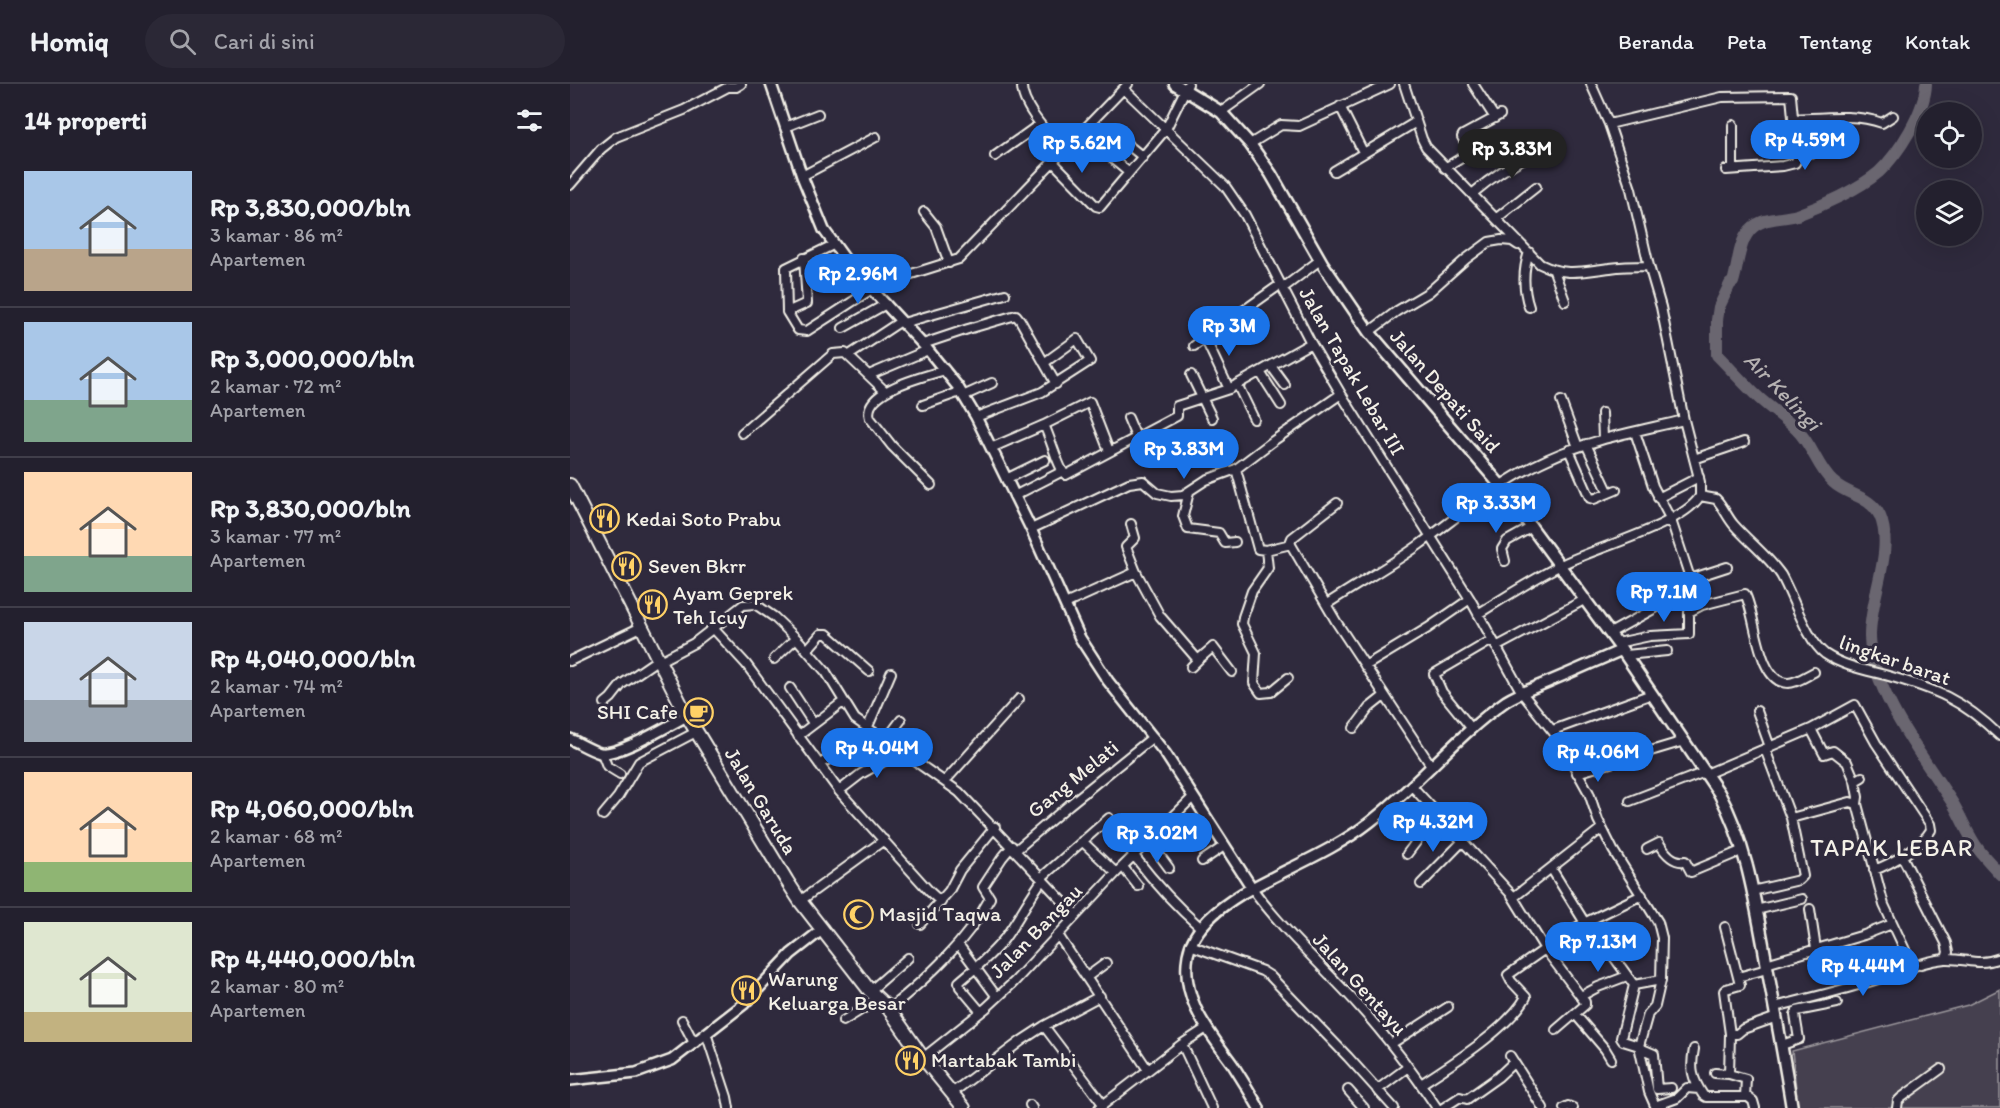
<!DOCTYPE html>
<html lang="id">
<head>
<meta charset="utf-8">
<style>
	body { margin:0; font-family:Itim,sans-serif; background:#2b2836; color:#f1f3f6; height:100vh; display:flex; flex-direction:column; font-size:22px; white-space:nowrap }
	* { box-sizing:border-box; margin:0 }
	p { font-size:20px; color:#a3a3aa }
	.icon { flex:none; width:33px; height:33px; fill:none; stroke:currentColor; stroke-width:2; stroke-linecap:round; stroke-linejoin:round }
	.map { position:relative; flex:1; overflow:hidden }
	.side { display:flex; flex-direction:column; background:#23202e; width:570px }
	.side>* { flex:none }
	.buttons { position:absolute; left:1346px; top:18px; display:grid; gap:12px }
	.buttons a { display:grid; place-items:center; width:66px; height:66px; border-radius:50%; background:#23202e; box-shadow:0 6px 24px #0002,0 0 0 2px #403e4a; font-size:30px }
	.price { position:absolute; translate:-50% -51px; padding:0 14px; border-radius:21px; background:#1a73e8; color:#fff; font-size:20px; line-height:39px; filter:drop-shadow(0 2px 3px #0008) }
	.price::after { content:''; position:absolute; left:50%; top:36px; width:18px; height:14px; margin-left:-9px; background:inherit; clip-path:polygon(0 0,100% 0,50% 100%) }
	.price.on { background:#222; color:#fff }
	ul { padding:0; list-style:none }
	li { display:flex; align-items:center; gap:18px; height:150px; padding:0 24px }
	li+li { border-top:2px solid #403e4a }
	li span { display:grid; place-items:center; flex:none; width:168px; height:120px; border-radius:0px; color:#555 }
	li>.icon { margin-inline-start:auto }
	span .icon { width:72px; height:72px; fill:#fffc; stroke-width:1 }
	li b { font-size:26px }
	h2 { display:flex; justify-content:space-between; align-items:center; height:72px; padding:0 24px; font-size:26px }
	header { display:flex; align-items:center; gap:36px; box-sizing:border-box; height:84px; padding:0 30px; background:#23202e; border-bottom:2px solid #403e4a }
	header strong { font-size:28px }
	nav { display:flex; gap:33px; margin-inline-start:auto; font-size:21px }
	.search { width:420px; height:54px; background:#2b2836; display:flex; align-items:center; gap:15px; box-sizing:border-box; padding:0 21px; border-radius:33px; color:#a3a3aa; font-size:22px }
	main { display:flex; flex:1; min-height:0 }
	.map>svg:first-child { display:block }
</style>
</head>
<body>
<header>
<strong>Homiq</strong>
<div class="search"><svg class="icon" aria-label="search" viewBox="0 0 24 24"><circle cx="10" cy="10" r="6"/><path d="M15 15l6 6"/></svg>Cari di sini</div>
<nav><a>Beranda</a><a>Peta</a><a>Tentang</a><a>Kontak</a></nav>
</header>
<main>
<section class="side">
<h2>14 properti<svg class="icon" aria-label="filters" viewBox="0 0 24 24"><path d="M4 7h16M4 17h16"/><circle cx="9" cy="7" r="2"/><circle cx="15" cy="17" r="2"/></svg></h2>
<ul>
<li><span style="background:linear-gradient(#a9c7e8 65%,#b9a48a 0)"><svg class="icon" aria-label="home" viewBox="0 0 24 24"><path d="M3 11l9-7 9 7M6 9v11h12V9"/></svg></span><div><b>Rp 3,830,000/bln</b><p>3 kamar · 86 m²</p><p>Apartemen</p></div></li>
<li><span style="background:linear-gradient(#a9c7e8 65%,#7fa58c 0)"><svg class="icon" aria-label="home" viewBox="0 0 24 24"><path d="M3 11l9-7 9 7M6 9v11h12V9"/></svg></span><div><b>Rp 3,000,000/bln</b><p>2 kamar · 72 m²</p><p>Apartemen</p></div></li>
<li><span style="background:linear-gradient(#ffd9b3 70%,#7fa58c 0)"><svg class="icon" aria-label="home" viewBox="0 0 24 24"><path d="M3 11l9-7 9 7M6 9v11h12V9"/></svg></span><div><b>Rp 3,830,000/bln</b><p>3 kamar · 77 m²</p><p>Apartemen</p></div></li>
<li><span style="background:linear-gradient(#c9d6e8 65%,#9aa5b1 0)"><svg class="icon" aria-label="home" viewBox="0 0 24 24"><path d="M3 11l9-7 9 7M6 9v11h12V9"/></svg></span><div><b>Rp 4,040,000/bln</b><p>2 kamar · 74 m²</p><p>Apartemen</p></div></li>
<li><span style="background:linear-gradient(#ffd9b3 75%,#8fb573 0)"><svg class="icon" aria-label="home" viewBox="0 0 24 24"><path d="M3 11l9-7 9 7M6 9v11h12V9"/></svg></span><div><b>Rp 4,060,000/bln</b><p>2 kamar · 68 m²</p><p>Apartemen</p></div></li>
<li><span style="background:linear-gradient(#dfe7d0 75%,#c2b280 0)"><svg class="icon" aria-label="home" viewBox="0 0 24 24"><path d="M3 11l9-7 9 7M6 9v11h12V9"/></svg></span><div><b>Rp 4,440,000/bln</b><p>2 kamar · 80 m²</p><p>Apartemen</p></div></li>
</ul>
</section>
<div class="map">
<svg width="1430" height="1024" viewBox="0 0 1430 1024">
	<rect width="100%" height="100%" fill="#2f2a3d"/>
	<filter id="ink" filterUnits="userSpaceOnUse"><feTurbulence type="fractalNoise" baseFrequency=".0167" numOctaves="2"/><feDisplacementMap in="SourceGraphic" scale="12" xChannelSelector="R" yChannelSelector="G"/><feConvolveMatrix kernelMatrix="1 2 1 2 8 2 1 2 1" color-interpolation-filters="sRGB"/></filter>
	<g filter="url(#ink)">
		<!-- green -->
		<path fill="#454050" stroke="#9c989c" stroke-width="1.5" d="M1430 905V1024H1228L1222 967 1398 921Z"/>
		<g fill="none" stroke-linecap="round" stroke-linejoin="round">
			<!-- river -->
			<path stroke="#6a6670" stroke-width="12" d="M1356 0C1355 28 1329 69 1309 88 1289 105 1252 122 1227 131 1210 136 1188 132 1177 150 1168 163 1168 183 1163 198L1160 200 1149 223 1147 236V271C1161 285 1174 300 1189 314 1201 325 1215 334 1227 346 1242 360 1248 385 1263 398 1278 412 1300 411 1310 432 1325 467 1299 515 1300 553 1302 608 1353 673 1382 718 1392 734 1398 752 1409 766 1415 774 1423 782 1430 790"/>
			<defs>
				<path id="minor" d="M452 0C450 21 480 52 493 67
					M834 0 852 55 856 63 970 180C996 193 1013 187 1040 184 1053 182 1066 182 1079 182
					M903 0 925 34
					M554 5 655 102 675 131 741 259 771 310 900 515 952 609 989 655 1019 709 1028 736 1043 766 1088 838 1092 854 1091 896 1085 922 1078 930 1069 962 1079 1008 1086 1024
					M770 22 793 68
					M651 28 690 0
					M1224 35C1251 34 1286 29 1312 39L1323 32
					M1039 40 1152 13 1221 12 1227 75 1225 79 1213 82 1156 86
					M1163 41V85
					M215 43 248 30
					M511 48 558 88
					M680 60 711 41 729 42 820 0
					M558 61 573 73
					M1227 70 1272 65
					M425 72 470 40
					M483 78 526 122 530 123 596 45 618 0
					M875 84 898 70 899 66 892 53 893 51 930 31
					M764 87 846 38
					M232 92 306 53
					M0 101 31 65 46 53 114 26 158 3H166L171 0
					M902 110C923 92 946 77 971 66
					M354 128 366 143 379 179
					M927 134 966 103
					M263 161 216 184 217 228 228 246 237 247 302 205
					M959 168C953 186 953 205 959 223
					M984 187 995 217
					M300 203 389 175 558 0
					M713 204 750 176
					M217 228 237 219 234 174
					M333 239 435 210
					M273 244 316 220
					M799 248 827 227 859 208 896 175 919 158 931 156 942 157 948 161
					M635 254 659 305
					M353 260 398 245 446 231 450 236 486 300
					M624 262 711 200
					M278 272 331 237
					M701 282 715 301
					M690 288 711 321
					M299 291 358 266
					M621 291 642 334
					M667 300 684 335
					M393 312 422 299
					M991 317 1008 363
					M353 321 390 308
					M1032 329 1033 355
					M406 333 472 308 520 277 507 255 474 279
					M558 334 566 353
					M474 341 520 318 539 367
					M1065 348 1083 402 1101 436 1121 497 1132 521 1175 510C1186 529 1187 599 1218 599 1227 599 1236 592 1244 588
					M172 349 263 270 275 269 315 307
					M1016 360 1037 405
					M421 364 474 341C480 352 489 387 496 391L607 332V322L659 305 741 259
					M999 366 1020 414 1024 415 1046 406
					M1124 375 1174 358
					M666 385 688 465 696 466 721 460
					M436 395 475 376
					M361 401 322 362 300 334C291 306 357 292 375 286
					M619 408 613 432 618 445 649 449 655 459 665 458
					M444 412 491 388
					M1130 412 1146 415C1153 422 1157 433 1164 441 1179 458 1198 472 1211 491 1223 512 1237 557 1255 570 1273 582 1295 586 1315 591 1365 605 1392 615 1430 652
					M1088 414 1129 393
					M767 419 722 454 720 459 767 539 862 683
					M561 440 565 454 556 463 566 488
					M461 445 559 399 573 397 587 409 601 412 613 411 636 396 666 385 703 357 771 310
					M696 466 698 484 682 507 673 533 672 540 686 569 684 599 691 609 701 608 718 594
					M935 477 932 465 937 457 962 443
					M1120 495 1157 483
					M495 520 566 488 590 532 628 576 643 563 662 588
					M757 520C787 500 820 482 849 461 891 430 931 396 978 375 1021 355 1069 347 1114 336
					M908 530C935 513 963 495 991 481 1024 464 1113 441 1130 412V398L1114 336 1091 223 1079 182 1061 105 1039 40 1021 0
					M142 543 176 580 269 707 360 808 371 818
					M1040 549 1089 522 1103 511
					M1047 559 1080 552 1119 550V528L1132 521
					M926 563 1016 515
					M237 566 251 550H257L299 587
					M1056 571 1097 567
					M204 575 226 554
					M0 577 71 543
					M88 578 124 559 173 521 185 520 204 533 229 557 256 588 285 635 389 708 506 831
					M795 582 858 544 900 515
					M621 583 628 576
					M220 604 243 639
					M35 619 41 614 52 600 87 576
					M1187 627 1200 663
					M784 644 799 624 814 612
					M297 645 321 589
					M902 645 872 608 864 590 922 556
					M1241 645 1285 621 1306 659 1360 740 1361 746C1352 762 1321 780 1304 786
					M983 646 1082 610
					M228 652 273 618
					M316 656 331 636
					M32 669 37 682 50 690
					M249 680 296 657
					M1007 689 1114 657
					M1136 690 1241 645 1254 670 1263 667 1277 678 1285 697
					M1292 693 1285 697 1288 713 1287 720 1314 821 1343 883
					M376 696 449 615
					M841 701 941 810 975 865 1015 918V921L986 946
					M269 707 291 690 332 667
					M1060 717 1135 688
					M33 731 48 713 69 678 126 648
					M1221 734 1280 718 1287 720
					M512 757 546 789
					M579 757 599 784
					M1077 765 1089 759C1095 769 1104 779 1115 777L1121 788 1171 767
					M446 766 499 721 583 653
					M837 770 849 754V741L865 726
					M1332 772 1376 859 1378 868 1376 875
					M632 777 654 762
					M553 783 568 802
					M981 784 1032 744
					M472 793 539 734C549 746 556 760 565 773 585 799 606 822 631 844
					M851 800 894 756
					M682 804C713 847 753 882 788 921 817 953 843 988 867 1024
					M1182 807 1229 796 1233 792 1221 734 1195 665
					M944 813 981 784 1015 839
					M230 817 314 756
					M1240 825 1246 865
					M1186 826 1232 815
					M1018 837 1064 901 1051 954 1053 957 1069 962
					M350 840 379 807 390 786 425 743
					M488 851 578 986
					M388 860 427 913
					M620 861 692 887 700 892 778 973 824 1024
					M974 862 1018 837 1072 811
					M1196 880 1294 851 1322 840
					M517 893 536 879
					M1168 893 1197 885
					M1064 901 1091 896
					M300 907 338 874
					M1011 912 1028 903 1057 892
					M1205 923C1239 914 1274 906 1308 895 1329 888 1352 877 1375 875 1398 874 1405 883 1430 874
					M319 925C357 894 396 859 420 814L413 803 432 774 442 762
					M411 928 390 903 389 898C404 885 421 872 434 855 448 836 459 814 473 795
					M1005 930 1035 965 1041 975
					M112 936 124 959
					M273 937 307 916
					M474 942 533 1020
					M136 949 157 1013 159 1024
					M1160 950H1167L1173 945 1207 933
					M612 960 642 1024
					M821 960 878 923
					M1212 961 1229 955 1225 931 1227 927 1267 919
					M1070 964 1084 970 1087 1005 1101 1004
					M1124 965C1120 985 1122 994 1133 1011L1136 1013H1178L1183 1017 1185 1024
					M940 972 973 1024
					M353 974 416 924 444 898 546 789 623 713
					M1145 989 1159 990 1160 950 1154 907 1156 905 1170 901 1155 843
					M1159 990 1176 995 1175 1013
					M851 1000C882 980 939 944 956 913L941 897 938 891 975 865
					M778 1006 794 1024
					M807 1006 838 983
					M382 1009 451 957 474 942 530 912
					M460 1021 462 1024
					M1085 1022 1107 1014 1117 1004 1129 1005
					M529 1024 612 960 635 945
					M873 1024 890 1013 897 1015 928 993 944 978
					M994 1024 998 1022 1003 1024
					M1327 1024 1328 1017 1331 1014 1371 985"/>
				<path id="tertiary" d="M201 0 232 92 254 146 280 182 358 266 388 303 406 333 461 445 510 554 538 597 595 669 682 804
					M0 655C9 659 20 666 30 669 49 672 99 641 117 632
					M0 996 66 989 102 976 174 920 221 870 253 845
					M689 1024C681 1010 672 995 663 981 640 949 610 915 618 871 623 843 650 823 673 809 715 785 762 768 800 738 848 701 886 652 936 617 947 610 961 605 973 600 1000 589 1026 577 1052 566"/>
				<path id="secondary" d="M605 0 651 28 680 60 701 90 752 179 799 248 931 402 1052 566 1149 709C1176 758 1185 817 1195 871 1204 922 1214 973 1222 1024"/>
				<path id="trunk" d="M0 401 117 632 217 797 230 817 300 907 319 925 353 974 394 1024"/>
			</defs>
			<!-- minor casing -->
			<use href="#minor" stroke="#f4f1e8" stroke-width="12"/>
			<!-- tertiary casing -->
			<use href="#tertiary" stroke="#f4f1e8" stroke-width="14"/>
			<!-- secondary casing -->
			<use href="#secondary" stroke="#f4f1e8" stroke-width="15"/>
			<!-- trunk casing -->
			<use href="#trunk" stroke="#f4f1e8" stroke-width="16"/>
			<!-- minor -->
			<use href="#minor" stroke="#2f2a3d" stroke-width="8"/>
			<!-- tertiary -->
			<use href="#tertiary" stroke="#2f2a3d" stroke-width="9"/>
			<!-- secondary -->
			<use href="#secondary" stroke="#2f2a3d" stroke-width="10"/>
			<!-- trunk -->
			<use href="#trunk" stroke="#2f2a3d" stroke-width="12"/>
		</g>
	</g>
	<!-- icons -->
	<defs>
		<symbol id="restaurant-ring" viewBox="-11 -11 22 22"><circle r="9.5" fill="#2f2a3d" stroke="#ffd166" stroke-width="1.5"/><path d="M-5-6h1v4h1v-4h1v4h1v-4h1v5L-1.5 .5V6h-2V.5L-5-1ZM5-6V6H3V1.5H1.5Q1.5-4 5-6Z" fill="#ffd166"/></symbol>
		<symbol id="cafe-ring" viewBox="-11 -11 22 22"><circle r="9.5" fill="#2f2a3d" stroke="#ffd166" stroke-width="1.5"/><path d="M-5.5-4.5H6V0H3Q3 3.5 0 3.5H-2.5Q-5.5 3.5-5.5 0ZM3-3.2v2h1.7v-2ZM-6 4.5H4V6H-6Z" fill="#ffd166"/></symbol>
		<symbol id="mosque-ring" viewBox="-11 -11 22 22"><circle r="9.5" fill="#2f2a3d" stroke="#ffd166" stroke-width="1.5"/><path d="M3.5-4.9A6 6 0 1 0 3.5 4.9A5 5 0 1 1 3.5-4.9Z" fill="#ffd166"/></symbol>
	</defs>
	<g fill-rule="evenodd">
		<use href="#restaurant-ring" x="18" y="418" width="33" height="33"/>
		<use href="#restaurant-ring" x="40" y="466" width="33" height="33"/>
		<use href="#restaurant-ring" x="66" y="504" width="33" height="33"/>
		<use href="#cafe-ring" x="112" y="612" width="33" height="33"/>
		<use href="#mosque-ring" x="272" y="814" width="33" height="33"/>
		<use href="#restaurant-ring" x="160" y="890" width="33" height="33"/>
		<use href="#restaurant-ring" x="324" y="960" width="33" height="33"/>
	</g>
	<g text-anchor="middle" stroke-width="6" stroke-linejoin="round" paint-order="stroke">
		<!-- street labels -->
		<g font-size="21" fill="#f4f1e8" stroke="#2f2a3d">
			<text transform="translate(782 287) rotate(60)" y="7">Jalan Tapak Lebar III</text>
			<text transform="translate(875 307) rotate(49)" y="7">Jalan Depati Said</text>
			<text transform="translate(1325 576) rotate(19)" y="7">lingkar barat</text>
			<text transform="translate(503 695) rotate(-39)" y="7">Gang Melati</text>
			<text transform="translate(191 717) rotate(59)" y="7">Jalan Garuda</text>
			<text transform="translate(466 847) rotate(-46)" y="7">Jalan Bangau</text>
			<text transform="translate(790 900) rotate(48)" y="7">Jalan Gentayu</text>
		</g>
		<!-- poi labels -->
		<g font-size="21" fill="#f4f1e8" stroke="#2f2a3d" text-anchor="start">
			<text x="56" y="442">Kedai Soto Prabu</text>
			<text x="78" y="489">Seven Bkrr</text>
			<text x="103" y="516">Ayam Geprek<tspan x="103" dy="24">Teh Icuy</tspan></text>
			<text x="108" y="635" text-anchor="end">SHI Cafe</text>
			<text x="309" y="837">Masjid Taqwa</text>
			<text x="198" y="902">Warung<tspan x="198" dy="24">Keluarga Besar</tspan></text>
			<text x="361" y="983">Martabak Tambi</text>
		</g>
		<!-- water labels -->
		<g font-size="22" font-style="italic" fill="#b6b2b2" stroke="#2f2a3d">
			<text transform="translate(1213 307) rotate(46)" y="8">Air Kelingi</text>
		</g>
		<!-- quarter labels -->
		<g font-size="24" letter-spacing="1.5" fill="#f4f1e8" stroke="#2f2a3d">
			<text x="1322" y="772">TAPAK LEBAR</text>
		</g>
	</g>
</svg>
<div class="buttons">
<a><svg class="icon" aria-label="locate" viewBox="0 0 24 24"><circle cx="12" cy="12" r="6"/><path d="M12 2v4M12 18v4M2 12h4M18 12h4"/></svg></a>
<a><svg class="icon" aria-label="layers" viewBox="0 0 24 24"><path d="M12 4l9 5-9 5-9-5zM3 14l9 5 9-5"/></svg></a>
</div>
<b class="price" style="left:1235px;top:87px">Rp 4.59M</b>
<b class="price" style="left:512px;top:90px">Rp 5.62M</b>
<b class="price on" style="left:942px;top:96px">Rp 3.83M</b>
<b class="price" style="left:288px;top:221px">Rp 2.96M</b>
<b class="price" style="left:659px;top:273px">Rp 3M</b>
<b class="price" style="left:614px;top:396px">Rp 3.83M</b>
<b class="price" style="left:926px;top:450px">Rp 3.33M</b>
<b class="price" style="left:1094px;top:539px">Rp 7.1M</b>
<b class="price" style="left:307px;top:695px">Rp 4.04M</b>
<b class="price" style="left:1028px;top:699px">Rp 4.06M</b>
<b class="price" style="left:863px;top:769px">Rp 4.32M</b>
<b class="price" style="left:587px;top:780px">Rp 3.02M</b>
<b class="price" style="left:1028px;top:889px">Rp 7.13M</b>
<b class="price" style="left:1293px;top:913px">Rp 4.44M</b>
</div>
</main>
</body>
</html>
